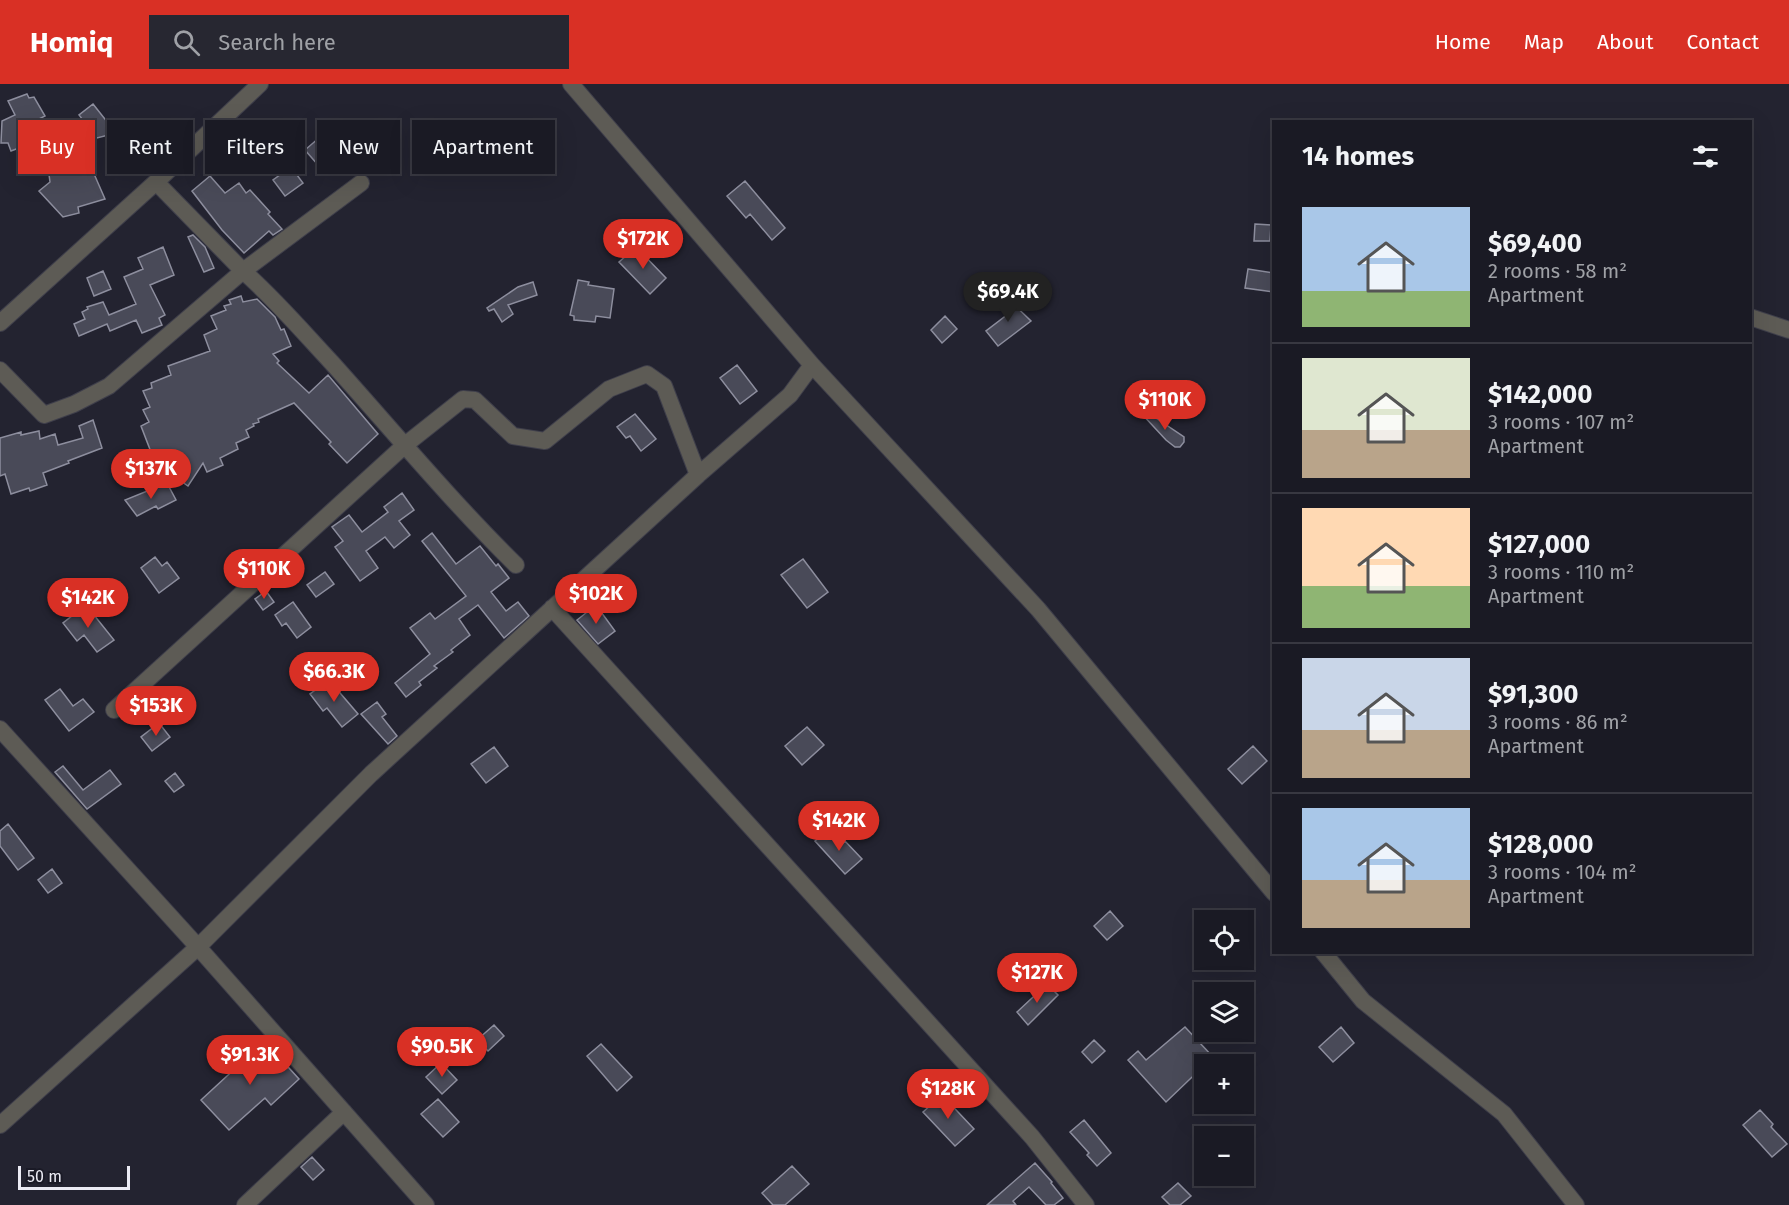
<!DOCTYPE html>
<html lang="en">
<head>
<meta charset="utf-8">
<style>
	body { margin:0; font-family:"Fira Sans",sans-serif; background:#272731; color:#f1f3f6; height:100vh; display:flex; flex-direction:column; font-size:22px; white-space:nowrap }
	* { box-sizing:border-box; margin:0 }
	p { font-size:20px; color:#9fa1a6 }
	.icon { flex:none; width:33px; height:33px; fill:none; stroke:currentColor; stroke-width:2; stroke-linecap:round; stroke-linejoin:round }
	.map { position:relative; flex:1; overflow:hidden }
	.panel { position:absolute; left:1272px; top:36px; width:480px; height:834px; display:flex; flex-direction:column; background:#1a1a24; border-radius:0px; box-shadow:0 6px 24px #0002,0 0 0 2px #383841 }
	.panel>* { flex:none }
	.banner { position:absolute; left:18px; top:36px; width:570px; height:54px; display:flex; gap:12px }
	.tools { position:absolute; left:1194px; top:826px; display:grid; gap:12px }
	.tools a { display:grid; place-items:center; width:60px; height:60px; border-radius:0px; background:#1a1a24; box-shadow:0 6px 24px #0002,0 0 0 2px #383841; font-size:30px }
	.scale { position:absolute; left:18px; bottom:15px; width:112px; box-sizing:border-box; padding-left:6px; border:3px solid #ebebf4; border-top:0; font-size:16px; line-height:21px; white-space:nowrap; color:#ebebf4; -webkit-text-stroke:4px #1a1a26; paint-order:stroke }
	.price { position:absolute; translate:-50% -51px; padding:0 14px; border-radius:21px; background:#d93025; color:#fff; font-size:20px; line-height:39px; filter:drop-shadow(0 2px 3px #0008) }
	.price::after { content:''; position:absolute; left:50%; top:36px; width:18px; height:14px; margin-left:-9px; background:inherit; clip-path:polygon(0 0,100% 0,50% 100%) }
	.price.on { background:#222; color:#fff }
	ul { padding:0; list-style:none }
	li { display:flex; align-items:center; gap:18px; height:150px; padding:0 30px }
	li+li { border-top:2px solid #383841 }
	li span { display:grid; place-items:center; flex:none; width:168px; height:120px; border-radius:0px; color:#555 }
	li>.icon { margin-inline-start:auto }
	span .icon { width:72px; height:72px; fill:#fffc; stroke-width:1 }
	li b { font-size:26px }
	h2 { display:flex; justify-content:space-between; align-items:center; height:72px; padding:0 30px; font-size:26px }
	.pill { padding:0 21px; border-radius:0px; background:#1a1a24; box-shadow:0 6px 24px #0002,0 0 0 2px #383841; font-size:21px; line-height:54px }
	.pill.on { background:#d93025; color:#fff }
	header { display:flex; align-items:center; gap:36px; box-sizing:border-box; height:84px; padding:0 30px; background:#d93025; color:#fff }
	header strong { font-size:28px }
	nav { display:flex; gap:33px; margin-inline-start:auto; font-size:21px }
	.search { width:420px; height:54px; background:#272731; display:flex; align-items:center; gap:15px; box-sizing:border-box; padding:0 21px; border-radius:0px; color:#9fa1a6; font-size:22px }
	.map>svg:first-child { display:block }
</style>
</head>
<body>
<header>
<strong>Homiq</strong>
<div class="search"><svg class="icon" aria-label="search" viewBox="0 0 24 24"><circle cx="10" cy="10" r="6"/><path d="M15 15l6 6"/></svg>Search here</div>
<nav><a>Home</a><a>Map</a><a>About</a><a>Contact</a></nav>
</header>
<div class="map">
<svg width="1789" height="1121" viewBox="0 0 1789 1121">
	<rect width="100%" height="100%" fill="#232330"/>
	<!-- building -->
	<path fill="#494a58" stroke="#8d8e9e" stroke-width="1.5" d="M27 10 29 14 34 13 45 32 39 35 40 56 11 67 8 59H1L2 37 15 31 8 17Z
		M93 20 116 49 97 54 79 31Z
		M320 53 333 68 318 81 305 66Z
		M58 57 63 72 72 69 73 71H79L82 87 91 83 105 115 78 123 79 129 63 133 39 107 50 98 45 61Z
		M291 83 303 99 285 112 273 96Z
		M210 92 225 109 239 99 246 109 250 106 270 128 268 130 282 145 273 151 269 147 244 169 222 146 192 107Z
		M745 97 785 144 772 156 750 130 746 134 727 112Z
		M1255 140 1271 141 1270 157H1254Z
		M193 151 205 163 214 184 204 188 188 153Z
		M163 163 174 191 150 201 165 231 159 234 162 241 142 249 136 236 110 247 107 240 79 252 74 240 85 235 82 228 88 225 87 223 103 218 109 231 136 220 124 193 143 185 138 174Z
		M636 163 666 194 650 210 619 178Z
		M1248 185 1274 189V208L1245 204Z
		M103 187 111 205 94 212 87 194Z
		M578 196 589 198 588 201 614 205 610 234 596 232 595 238 574 236V232L570 231Z
		M533 198 537 211 508 221 513 230 502 238 494 225 489 227 487 224 518 203Z
		M1000 207 1031 237 998 262 986 247 1008 230Z
		M241 212 243 218 257 215 275 233 281 246 284 245 291 262 273 270 279 277 277 279 309 309 328 291 378 350 347 379 329 360 331 358 294 319 258 335 259 338 253 340 254 342 246 346 249 353 236 359 238 365 220 374 223 381 207 388 203 379 188 402 162 384 154 366 151 368 141 342 149 338 143 326 150 323 143 307 152 304 151 299 171 291 168 282 210 267 204 251 217 245 211 232 226 226 224 222 231 220 229 216Z
		M945 232 957 245 942 259 931 246Z
		M737 281 757 307 740 320 720 294Z
		M1165 308 1199 318 1196 329 1159 318Z
		M1144 326 1184 353V358L1180 363H1175L1166 356 1141 329Z
		M635 330 656 355 641 367 630 352 626 354 617 343Z
		M93 336 102 364 68 377 69 379 43 389 47 401 30 407 29 404 11 410 5 390 0 392V354L21 348V351L39 347 40 355 55 350 58 361 83 354 79 342Z
		M167 399 176 416 158 425 156 422 137 432 125 416Z
		M402 409 414 426 399 437 410 451 394 464 385 453 366 467 378 484 360 497 335 463 343 457 332 443 349 431 362 448 388 428 384 423Z
		M432 449 456 480 480 462 496 482 498 480 509 494 491 508 506 527 518 518 529 532 504 554 478 521 459 535 470 551 451 566 453 568 434 582 437 584 419 598 421 601 406 613 395 599 430 570 410 544 430 529 435 535 466 512 422 457Z
		M155 473 162 482 167 478 179 494 159 509 141 484Z
		M803 475 828 508 807 524 781 491Z
		M325 488 334 500 316 513 307 501Z
		M266 507 274 518 263 526 255 515Z
		M293 518 311 543 297 554 286 539 282 542 275 531Z
		M86 521 114 556 97 568 84 551 77 557 63 539Z
		M596 521 615 547 598 560 577 536Z
		M329 596 358 630 342 643 327 624 323 627 310 610Z
		M60 605 73 622 83 615 94 628 69 647 45 616Z
		M377 618 386 630 382 633 397 652 388 660 361 630Z
		M159 639 170 653 152 667 141 653Z
		M807 643 824 661 802 681 785 662Z
		M1253 662 1267 677 1242 700 1228 685Z
		M494 663 508 682 486 699 471 680Z
		M63 682 83 706 110 686 121 700 87 725 55 688Z
		M175 689 184 701 174 708 165 697Z
		M8 740 34 774 18 786 0 762V747Z
		M829 745 842 760 845 757 862 775 845 790 815 757Z
		M52 785 62 799 48 809 38 796Z
		M1110 827 1123 842 1107 856 1094 842Z
		M1047 900 1058 911 1028 941 1017 928Z
		M494 941 504 952 488 967 477 956Z
		M1185 943 1213 973 1166 1018 1128 976 1138 967 1146 976Z
		M1341 943 1354 959 1333 978 1319 963Z
		M266 956 280 972 279 973 299 995 271 1021 265 1014 229 1046 201 1016Z
		M1094 956 1105 967 1092 979 1082 968Z
		M601 960 632 993 617 1007 587 972Z
		M441 979 457 996 442 1010 426 993Z
		M942 1011 974 1045 955 1062 923 1028Z
		M438 1015 459 1038 443 1053 421 1030Z
		M1760 1026 1773 1040 1771 1043 1787 1060 1772 1073 1743 1041Z
		M1084 1036 1111 1069 1097 1082 1087 1071 1089 1069 1070 1048Z
		M312 1073 324 1086 313 1096 301 1083Z
		M1035 1079 1052 1098 1051 1099 1063 1114 1054 1121H1046L1029 1103 1013 1117 1016 1121H987Z
		M792 1082 809 1100 785 1121H773L762 1109Z
		M1178 1099 1191 1112 1180 1121H1170L1162 1113Z"/>
	<g fill="none" stroke-linecap="round" stroke-linejoin="round">
		<defs>
			<path id="minor" d="M571 0 812 281 1038 525 1274 809
				M156 98 243 187 361 99
				M1750 233 1789 246
				M0 239 156 98 260 0
				M0 286 44 331 74 320 109 302 243 187C275 215 303 248 332 279 393 347 451 417 516 481
				M552 524 1032 1053 1086 1121
				M114 626 405 361 463 315 475 316 513 352 545 357 609 305 647 290 664 302 698 391
				M0 645 198 863 426 1121
				M1323 868 1363 917 1504 1030 1576 1121
				M0 1041 198 863 371 690 698 391 790 311 812 281
				M245 1121 344 1028"/>
		</defs>
		<!-- minor casing -->
		<use href="#minor" stroke="#3f3f4b" stroke-width="18"/>
		<!-- minor -->
		<use href="#minor" stroke="#5d5b55" stroke-width="16"/>
	</g>
</svg>
<div class="tools">
<a><svg class="icon" aria-label="locate" viewBox="0 0 24 24"><circle cx="12" cy="12" r="6"/><path d="M12 2v4M12 18v4M2 12h4M18 12h4"/></svg></a>
<a><svg class="icon" aria-label="layers" viewBox="0 0 24 24"><path d="M12 4l9 5-9 5-9-5zM3 14l9 5 9-5"/></svg></a>
<a>+</a>
<a>−</a>
</div>
<div class="scale">50 m</div>
<b class="price" style="left:643px;top:186px">$172K</b>
<b class="price on" style="left:1008px;top:239px">$69.4K</b>
<b class="price" style="left:1165px;top:347px">$110K</b>
<b class="price" style="left:151px;top:416px">$137K</b>
<b class="price" style="left:264px;top:516px">$110K</b>
<b class="price" style="left:596px;top:541px">$102K</b>
<b class="price" style="left:88px;top:545px">$142K</b>
<b class="price" style="left:334px;top:619px">$66.3K</b>
<b class="price" style="left:156px;top:653px">$153K</b>
<b class="price" style="left:839px;top:768px">$142K</b>
<b class="price" style="left:1037px;top:920px">$127K</b>
<b class="price" style="left:442px;top:994px">$90.5K</b>
<b class="price" style="left:250px;top:1002px">$91.3K</b>
<b class="price" style="left:948px;top:1036px">$128K</b>
<div class="banner">
<a class="pill on">Buy</a>
<a class="pill">Rent</a>
<a class="pill">Filters</a>
<a class="pill">New</a>
<a class="pill">Apartment</a>
</div>
<section class="panel">
<h2>14 homes<svg class="icon" aria-label="filters" viewBox="0 0 24 24"><path d="M4 7h16M4 17h16"/><circle cx="9" cy="7" r="2"/><circle cx="15" cy="17" r="2"/></svg></h2>
<ul>
<li><span style="background:linear-gradient(#a9c7e8 70%,#8fb573 0)"><svg class="icon" aria-label="home" viewBox="0 0 24 24"><path d="M3 11l9-7 9 7M6 9v11h12V9"/></svg></span><div><b>$69,400</b><p>2 rooms · 58 m²</p><p>Apartment</p></div></li>
<li><span style="background:linear-gradient(#dfe7d0 60%,#b9a48a 0)"><svg class="icon" aria-label="home" viewBox="0 0 24 24"><path d="M3 11l9-7 9 7M6 9v11h12V9"/></svg></span><div><b>$142,000</b><p>3 rooms · 107 m²</p><p>Apartment</p></div></li>
<li><span style="background:linear-gradient(#ffd9b3 65%,#8fb573 0)"><svg class="icon" aria-label="home" viewBox="0 0 24 24"><path d="M3 11l9-7 9 7M6 9v11h12V9"/></svg></span><div><b>$127,000</b><p>3 rooms · 110 m²</p><p>Apartment</p></div></li>
<li><span style="background:linear-gradient(#c9d6e8 60%,#b9a48a 0)"><svg class="icon" aria-label="home" viewBox="0 0 24 24"><path d="M3 11l9-7 9 7M6 9v11h12V9"/></svg></span><div><b>$91,300</b><p>3 rooms · 86 m²</p><p>Apartment</p></div></li>
<li><span style="background:linear-gradient(#a9c7e8 60%,#b9a48a 0)"><svg class="icon" aria-label="home" viewBox="0 0 24 24"><path d="M3 11l9-7 9 7M6 9v11h12V9"/></svg></span><div><b>$128,000</b><p>3 rooms · 104 m²</p><p>Apartment</p></div></li>
</ul>
</section>
</div>
</body>
</html>
